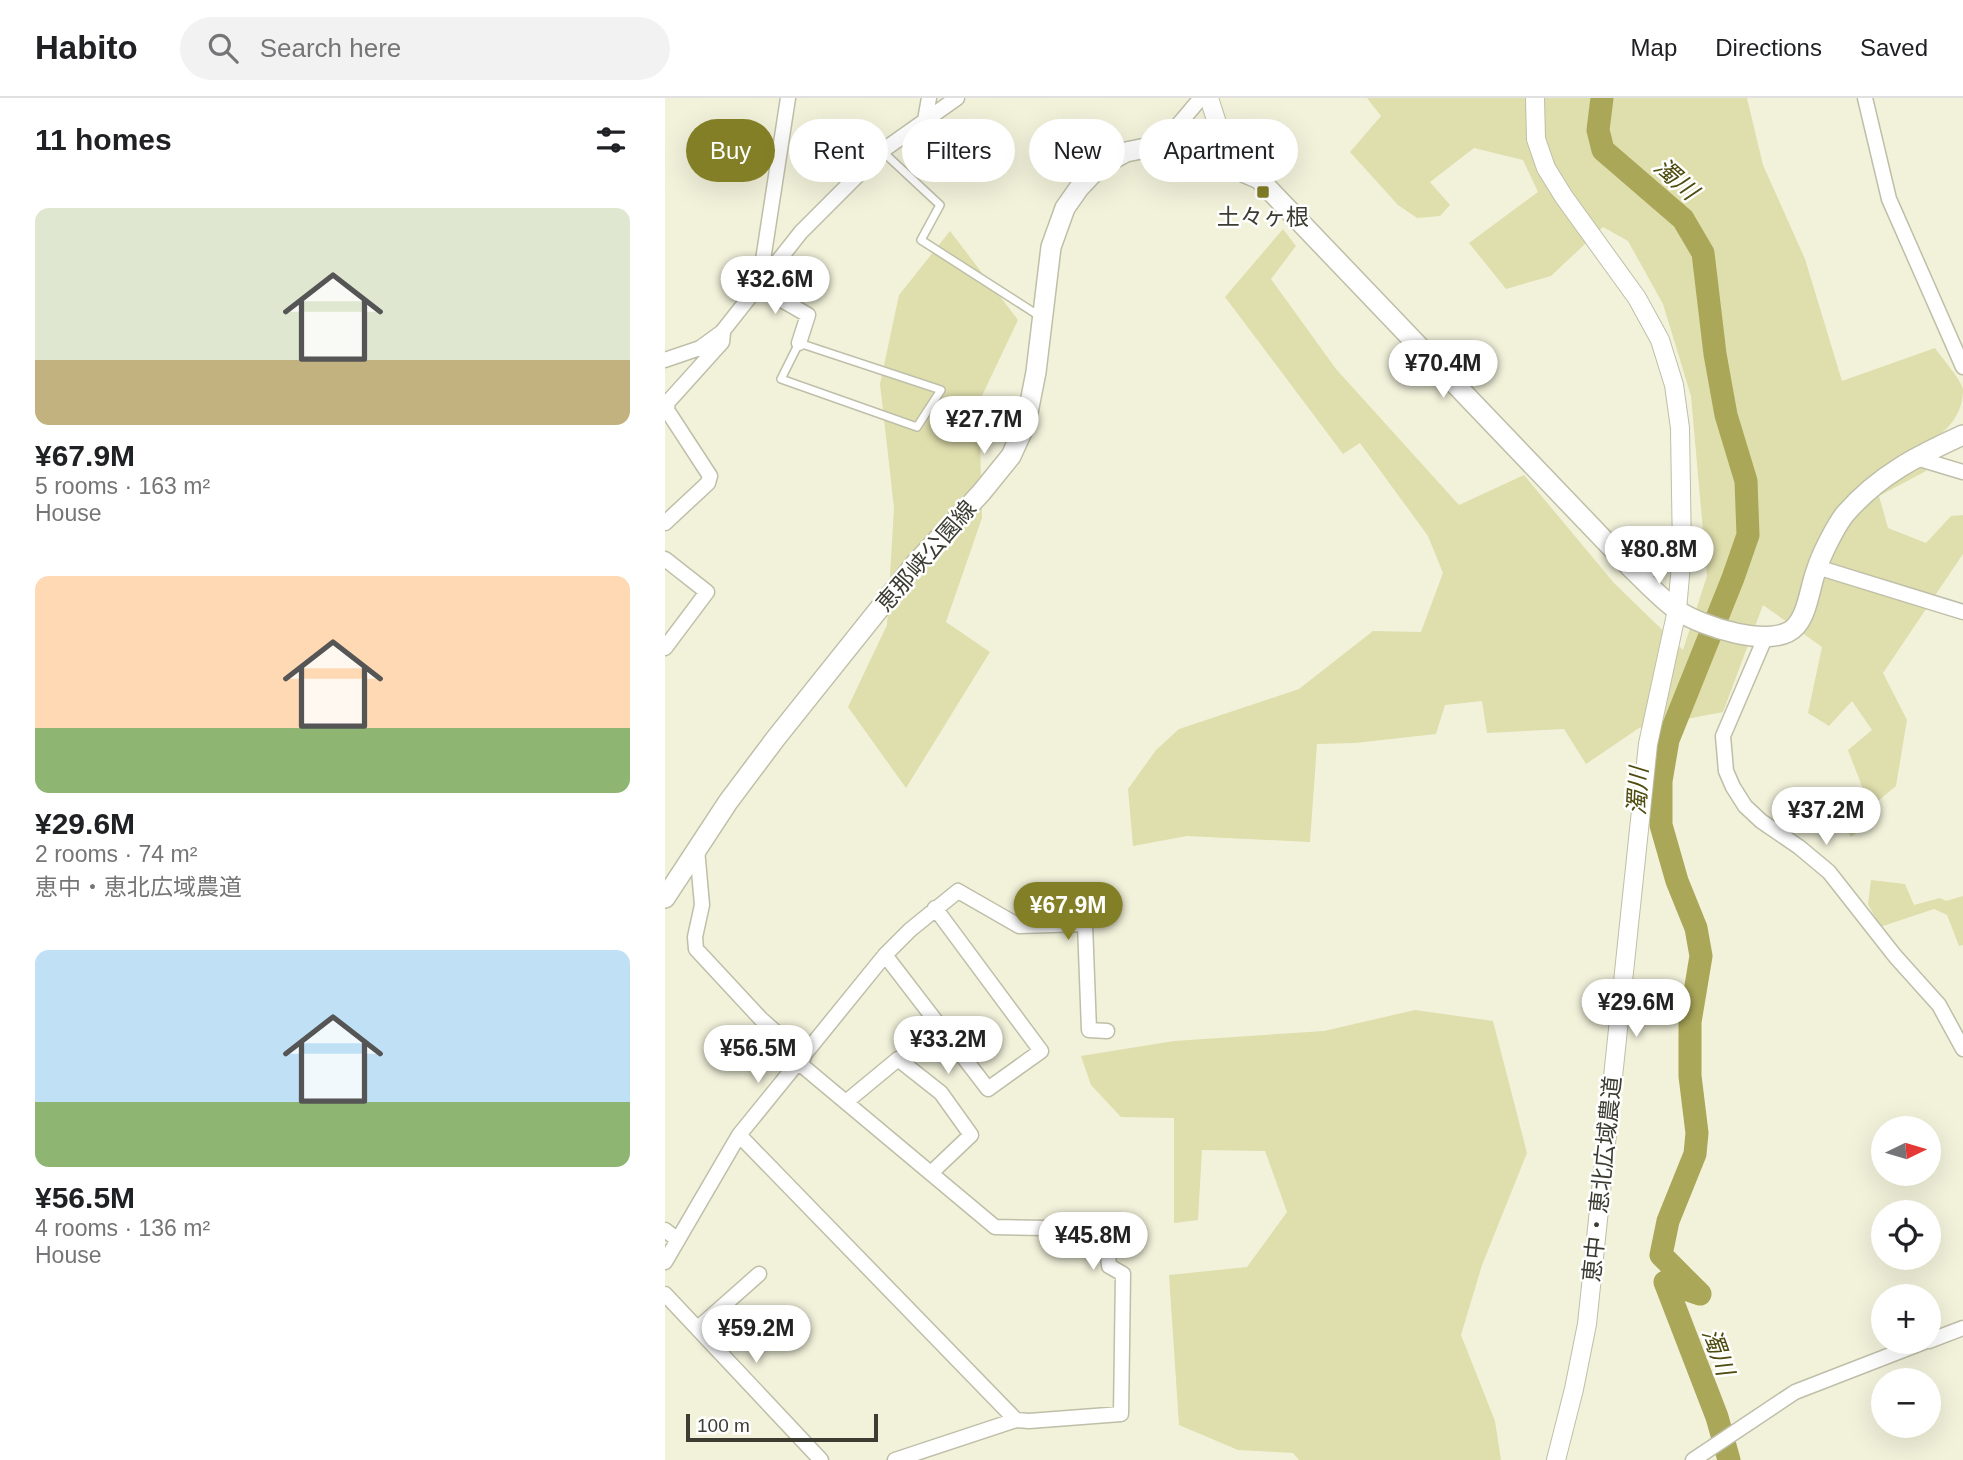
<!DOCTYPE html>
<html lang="en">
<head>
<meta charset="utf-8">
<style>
	body { margin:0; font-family:Arial,"Noto Sans JP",sans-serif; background:#f2f2f2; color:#202124; height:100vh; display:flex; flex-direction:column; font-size:26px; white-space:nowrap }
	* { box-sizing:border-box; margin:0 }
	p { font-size:23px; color:#757577 }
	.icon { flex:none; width:38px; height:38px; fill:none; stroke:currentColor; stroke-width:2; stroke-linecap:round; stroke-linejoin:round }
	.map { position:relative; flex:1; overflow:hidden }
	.drawer { display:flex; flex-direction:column; background:#fff; width:665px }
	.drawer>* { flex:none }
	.hud { position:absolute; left:21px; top:21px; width:665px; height:63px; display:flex; gap:14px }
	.needle { width:46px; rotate:85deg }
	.buttons { position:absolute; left:1206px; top:1018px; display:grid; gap:14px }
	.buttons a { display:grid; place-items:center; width:70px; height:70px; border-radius:50%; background:#fff; box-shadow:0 7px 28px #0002; font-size:35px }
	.scale { position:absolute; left:21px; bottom:18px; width:192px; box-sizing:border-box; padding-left:7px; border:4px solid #3c3c33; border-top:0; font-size:19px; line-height:24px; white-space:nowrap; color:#3c3c33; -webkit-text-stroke:5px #fff; paint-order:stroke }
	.price { position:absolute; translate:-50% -60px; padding:0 16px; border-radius:24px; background:#fff; color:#222; font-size:23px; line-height:46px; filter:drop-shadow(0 2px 4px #0008) }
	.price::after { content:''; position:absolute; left:50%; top:42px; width:21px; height:16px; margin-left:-10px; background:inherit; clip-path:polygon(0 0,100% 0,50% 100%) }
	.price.selected { background:#837f27; color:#fff }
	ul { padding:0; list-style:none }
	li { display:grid; align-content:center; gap:14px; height:371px; padding:0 35px }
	li span { display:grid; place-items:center; height:217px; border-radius:14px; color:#555 }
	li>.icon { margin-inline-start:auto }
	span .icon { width:126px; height:126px; fill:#fffc; stroke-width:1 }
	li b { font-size:30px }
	h2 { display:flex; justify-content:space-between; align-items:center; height:84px; padding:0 35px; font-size:30px }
	.tag { padding:0 24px; border-radius:32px; background:#fff; box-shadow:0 7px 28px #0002; font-size:24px; line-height:63px }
	.tag.selected { background:#837f27; color:#fff }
	header { display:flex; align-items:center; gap:42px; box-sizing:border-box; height:98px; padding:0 35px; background:#fff; border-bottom:2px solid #e0e0e0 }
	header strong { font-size:33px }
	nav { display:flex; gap:38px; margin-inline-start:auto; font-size:24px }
	.search { width:490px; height:63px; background:#f2f2f2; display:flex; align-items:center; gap:18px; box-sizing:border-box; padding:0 24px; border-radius:38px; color:#757577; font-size:26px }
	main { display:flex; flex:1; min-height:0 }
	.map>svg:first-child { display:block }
</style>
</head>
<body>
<header>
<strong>Habito</strong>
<div class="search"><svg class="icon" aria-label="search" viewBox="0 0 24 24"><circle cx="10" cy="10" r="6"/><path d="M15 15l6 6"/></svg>Search here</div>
<nav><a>Map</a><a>Directions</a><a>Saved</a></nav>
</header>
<main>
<section class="drawer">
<h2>11 homes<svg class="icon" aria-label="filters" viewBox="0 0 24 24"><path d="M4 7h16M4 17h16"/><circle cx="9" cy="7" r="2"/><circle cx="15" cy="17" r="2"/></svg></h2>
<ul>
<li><span style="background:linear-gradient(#dfe7d0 70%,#c2b280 0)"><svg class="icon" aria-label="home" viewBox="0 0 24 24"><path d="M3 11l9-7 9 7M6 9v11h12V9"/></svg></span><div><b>¥67.9M</b><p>5 rooms · 163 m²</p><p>House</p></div></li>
<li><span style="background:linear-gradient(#ffd9b3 70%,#8fb573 0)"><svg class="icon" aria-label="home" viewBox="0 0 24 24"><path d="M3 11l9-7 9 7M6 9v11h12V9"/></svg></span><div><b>¥29.6M</b><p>2 rooms · 74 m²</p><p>恵中・恵北広域農道</p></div></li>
<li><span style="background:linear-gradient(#bfe0f5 70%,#8fb573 0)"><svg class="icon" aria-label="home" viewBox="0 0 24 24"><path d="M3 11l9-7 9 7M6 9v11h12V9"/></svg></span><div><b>¥56.5M</b><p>4 rooms · 136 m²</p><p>House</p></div></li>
</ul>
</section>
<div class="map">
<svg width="1298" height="1362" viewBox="0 0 1298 1362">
	<rect width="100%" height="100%" fill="#f2f2db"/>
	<!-- green -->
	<path fill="#dfdead" d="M702 0H1082L1098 67 1140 161 1177 283 1270 250C1277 260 1295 280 1298 291 1298 325 1273 338 1250 355L1261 373 1214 398 1223 430 1261 445 1286 418 1298 417V456L1218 575 1242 622 1231 688 1202 712 1194 733 1186 739 1173 718 1198 691 1183 652 1207 632 1187 603 1164 628 1143 615 1157 549 1098 507 1058 614 974 630 921 666 899 631 822 635 817 603 780 607 771 636 690 645 652 646 645 744 522 738 468 748 463 691 491 652 514 631 634 591 708 533 756 534 778 475 763 438 695 345 678 356 560 199 618 131 631 148 606 181 671 271 794 407 859 377 949 485 1018 552 1042 478 1026 298 998 206 963 143 938 129 886 178 841 191 804 145 873 94 858 62 809 50 765 84 785 107 775 118 752 120 733 107 685 54 716 18Z
		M285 133 353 222 314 304 317 420 281 524 325 554 241 690 183 609 222 527 229 410 215 286 234 197Z
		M1206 782 1240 786 1249 807 1275 800 1281 803 1298 798V847L1294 848 1282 817 1269 811 1215 829 1203 806Z
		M750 912 828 923 862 1055 817 1167 796 1237 830 1323 836 1362H634L628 1355 573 1352 514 1327 504 1177 582 1169 622 1114 600 1053 537 1052 533 1122 509 1125V1020L456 1019 426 987 416 958 509 943 659 933Z"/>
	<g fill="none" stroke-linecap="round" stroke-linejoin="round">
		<!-- river -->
		<path stroke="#aaa759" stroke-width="23" d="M937 0 933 32 938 52 1018 121 1038 155 1050 256 1061 317 1081 383 1083 437 1068 480 1003 642 996 683V727L1012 783 1031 830 1036 858 1025 924V978L1032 1035 1030 1056 1003 1123 996 1157 1035 1196 1000 1184 1052 1319 1064 1362"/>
		<defs>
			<path id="service" d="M217 53 275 107 256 142 376 219
				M134 245 276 292 252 329 116 281Z"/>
			<path id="minor" d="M1200 0 1224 101 1298 269
				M260 22 264 0
				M496 47 536 0
				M94 188 123 0
				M94 189 143 217 134 245
				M0 262 35 250 57 234 136 134 217 53 292 0
				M1248 359 1298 374
				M0 425 43 385 45 378 2 312 3 304 57 244 58 235
				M0 461 42 494 0 550
				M1152 469 1298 514
				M1100 540 1058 638 1061 673 1068 689 1080 708 1096 723 1134 749 1164 774 1230 858 1274 907 1298 951
				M32 751 37 807 30 839 31 851 96 921 139 959
				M220 857 323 991 376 953 270 810
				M134 965 330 1129 441 1131 444 1168 458 1176 456 1316 364 1323 351 1322 230 1362
				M181 1004 233 961 276 995 306 1037 266 1075
				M74 1037 351 1322
				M0 1132 13 1142
				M0 1164 74 1037 220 857 245 832 293 793 354 828 420 826 424 932 442 933
				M0 1196 156 1362
				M33 1230 94 1176
				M1264 1243 1298 1230
				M1028 1362 1130 1294 1259 1244"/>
			<path id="tertiary" d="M544 0 561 53 562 66
				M870 0 871 41 881 70 899 99 972 200 995 242 1009 287 1015 330 1017 455 1012 512 983 646 922 1226 909 1291 891 1362"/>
			<path id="secondary" d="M965 469C984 474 1000 464 1017 455
				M0 800 63 704 111 640 250 466 316 395 346 358 361 325 371 274 386 149 400 110 414 90 434 69 461 54 496 47 529 53 594 81 965 469C980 483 995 500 1012 512 1035 528 1109 553 1131 528 1143 514 1145 489 1151 473 1156 457 1170 429 1180 416 1214 377 1252 358 1298 337"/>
		</defs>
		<!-- service casing -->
		<use href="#service" stroke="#bfbfa9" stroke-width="10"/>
		<!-- minor casing -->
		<use href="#minor" stroke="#bfbfa9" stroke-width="17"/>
		<!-- tertiary casing -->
		<use href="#tertiary" stroke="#bfbfa9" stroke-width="20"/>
		<!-- secondary casing -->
		<use href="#secondary" stroke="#bfbfa9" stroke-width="22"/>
		<!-- service -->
		<use href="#service" stroke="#fff" stroke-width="7"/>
		<!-- minor -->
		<use href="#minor" stroke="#fff" stroke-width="14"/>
		<!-- tertiary -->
		<use href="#tertiary" stroke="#fff" stroke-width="18"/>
		<!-- secondary -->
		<use href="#secondary" stroke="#fff" stroke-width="19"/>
	</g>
	<!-- markers -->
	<rect fill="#837f27" stroke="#fff" stroke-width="2.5" x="591" y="87" width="14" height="14" rx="3.5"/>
	<g text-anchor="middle" stroke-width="5" stroke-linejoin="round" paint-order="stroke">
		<!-- poi labels -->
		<g font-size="23" fill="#3c3c33" stroke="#fff">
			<text x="598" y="127">土々ヶ根</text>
		</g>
		<!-- street labels -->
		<g font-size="23" fill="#3c3c33" stroke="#fff">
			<text transform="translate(261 458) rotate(-49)" y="8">恵那峡公園線</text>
			<text transform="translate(937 1081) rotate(-84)" y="8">恵中・恵北広域農道</text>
		</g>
		<!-- water labels -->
		<g font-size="24" font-style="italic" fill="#4f4c10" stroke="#fff">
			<text transform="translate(1011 81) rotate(42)" y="8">濁川</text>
			<text transform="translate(973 693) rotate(-87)" y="8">濁川</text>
			<text transform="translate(1053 1254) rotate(70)" y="8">濁川</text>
		</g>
	</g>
</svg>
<div class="buttons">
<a><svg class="needle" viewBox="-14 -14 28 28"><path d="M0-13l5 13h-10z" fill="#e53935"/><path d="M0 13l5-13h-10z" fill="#757577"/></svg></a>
<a><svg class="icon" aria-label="locate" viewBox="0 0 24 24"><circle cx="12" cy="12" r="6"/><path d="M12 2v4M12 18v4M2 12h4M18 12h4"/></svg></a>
<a>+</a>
<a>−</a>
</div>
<div class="scale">100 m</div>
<b class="price" style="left:110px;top:218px">¥32.6M</b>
<b class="price" style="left:778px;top:302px">¥70.4M</b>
<b class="price" style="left:319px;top:358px">¥27.7M</b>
<b class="price" style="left:994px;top:488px">¥80.8M</b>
<b class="price" style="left:1161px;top:749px">¥37.2M</b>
<b class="price selected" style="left:403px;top:844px">¥67.9M</b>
<b class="price" style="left:971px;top:941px">¥29.6M</b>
<b class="price" style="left:283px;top:978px">¥33.2M</b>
<b class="price" style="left:93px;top:987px">¥56.5M</b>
<b class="price" style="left:428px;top:1174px">¥45.8M</b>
<b class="price" style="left:91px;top:1267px">¥59.2M</b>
<div class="hud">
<a class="tag selected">Buy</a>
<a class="tag">Rent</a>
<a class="tag">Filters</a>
<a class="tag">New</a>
<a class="tag">Apartment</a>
</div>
</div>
</main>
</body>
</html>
